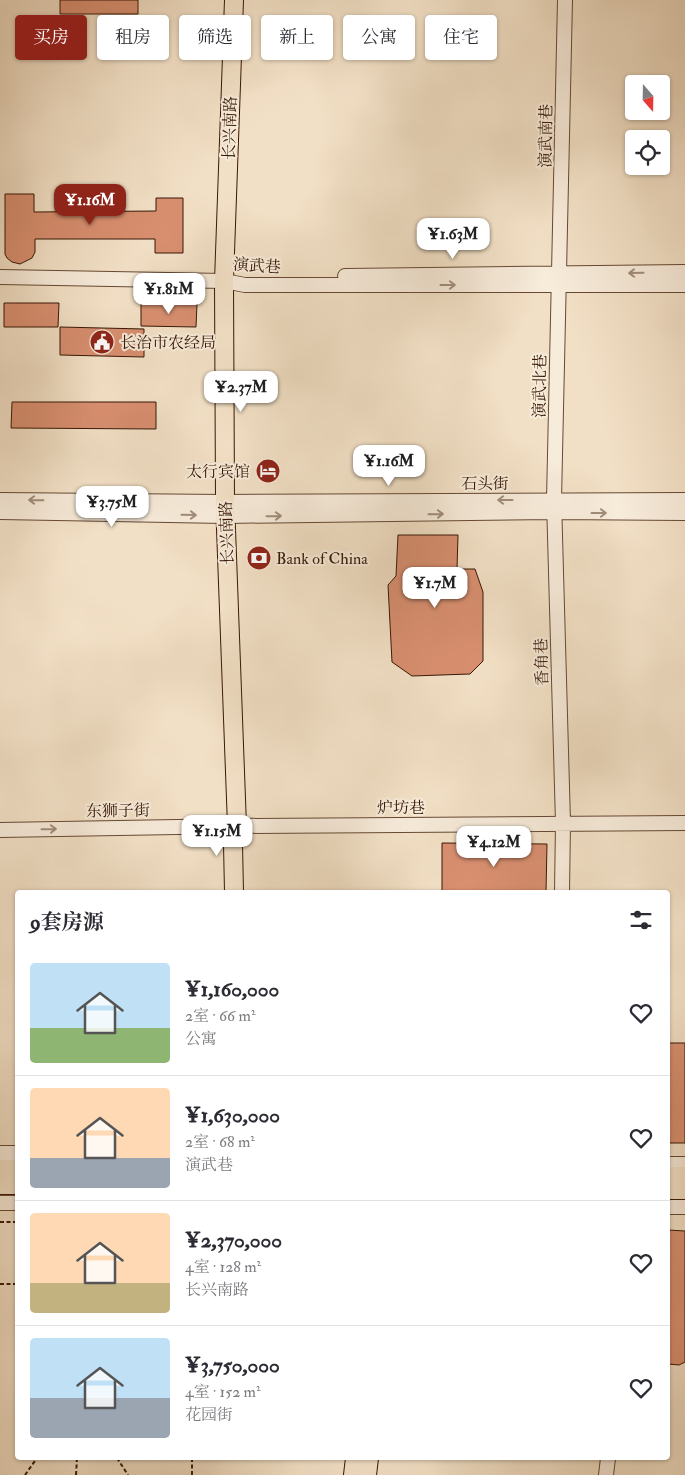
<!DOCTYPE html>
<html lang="zh">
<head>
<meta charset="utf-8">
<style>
	body { margin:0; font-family:"IM FELL Double Pica","Noto Serif SC",serif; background:#f2f2f3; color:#2b2b33; height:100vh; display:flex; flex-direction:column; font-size:19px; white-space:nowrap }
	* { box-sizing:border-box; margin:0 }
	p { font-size:16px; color:#7c7c81 }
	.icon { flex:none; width:28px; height:28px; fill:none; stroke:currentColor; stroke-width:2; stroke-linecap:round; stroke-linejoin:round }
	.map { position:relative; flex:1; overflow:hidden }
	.side { position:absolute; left:15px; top:890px; width:655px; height:570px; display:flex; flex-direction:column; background:#fff; border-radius:5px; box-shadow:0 1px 4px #0004 }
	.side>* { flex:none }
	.hud { position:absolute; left:15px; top:15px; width:655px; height:45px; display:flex; gap:10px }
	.needle { width:32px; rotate:160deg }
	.fabs { position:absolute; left:625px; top:75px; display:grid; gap:10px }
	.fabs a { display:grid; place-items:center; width:45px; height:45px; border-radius:5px; background:#fff; box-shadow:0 1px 4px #0004; font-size:25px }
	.price { position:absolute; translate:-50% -42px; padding:0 11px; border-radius:10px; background:#fff; color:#222; font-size:16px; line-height:32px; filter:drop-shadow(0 1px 2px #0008) }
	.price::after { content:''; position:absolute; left:50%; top:30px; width:15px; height:11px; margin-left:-8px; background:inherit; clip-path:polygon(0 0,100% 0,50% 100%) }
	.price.current { background:#8f2418; color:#fff }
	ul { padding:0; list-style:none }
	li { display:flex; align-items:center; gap:15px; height:125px; padding:0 15px }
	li+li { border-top:1px solid #e1e1e2 }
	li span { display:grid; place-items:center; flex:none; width:140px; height:100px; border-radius:5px; color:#555 }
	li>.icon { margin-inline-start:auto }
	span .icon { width:60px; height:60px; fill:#fffc; stroke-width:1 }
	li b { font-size:21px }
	h2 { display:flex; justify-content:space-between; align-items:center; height:60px; padding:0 15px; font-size:21px }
	.pill { padding:0 18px; border-radius:5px; background:#fff; box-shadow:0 1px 4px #0004; font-size:18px; line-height:45px }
	.pill.current { background:#8f2418; color:#fff }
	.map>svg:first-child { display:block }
</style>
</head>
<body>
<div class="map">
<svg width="685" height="1475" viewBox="0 0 685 1475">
	<rect width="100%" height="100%" fill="#f2e0c6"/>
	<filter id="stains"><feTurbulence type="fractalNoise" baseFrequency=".004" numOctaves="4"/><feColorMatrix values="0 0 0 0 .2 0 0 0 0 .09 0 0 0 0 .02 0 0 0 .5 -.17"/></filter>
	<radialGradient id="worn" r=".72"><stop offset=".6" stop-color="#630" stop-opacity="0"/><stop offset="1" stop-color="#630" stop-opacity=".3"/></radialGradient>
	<!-- building -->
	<path fill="#d88f70" stroke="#371704" d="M60 0H138V14H60Z
		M5 194H34V212L156 211V198H183V253H155V239H35V252L32 258 20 264 12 262 7 258 5 254Z
		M4 303H59L58 327H4Z
		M141 303 197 304 196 327 141 326Z
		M60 327 144 329V357L60 355Z
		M12 402H156V429L11 428Z
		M398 535H458L457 569H475L483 592V661L470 674 412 676 392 662 388 585 396 576Z
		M442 843 547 844 546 892H442Z
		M668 1043H685V1143H668Z
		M668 1230 685 1231V1362L679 1365 668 1364Z"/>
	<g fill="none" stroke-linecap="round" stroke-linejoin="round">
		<defs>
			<path id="minor" d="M345 276 685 272
				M0 277 224 281 245 285H685
				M0 500 225 502 685 500
				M0 512 225 516 554 512 685 513
				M0 830 237 826 685 823
				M562 892 563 823 554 500 565 0
				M0 1153H18
				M668 1164H685
				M0 1203H18
				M668 1207H685
				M606 1475 608 1458"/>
			<path id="major" d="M234 0 224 281 225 502 237 826 233 844 234 892
				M0 1169H18
				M668 1176H685
				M0 1185H18
				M668 1190H685
				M353 1475 355 1458
				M367 1475 369 1458"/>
		</defs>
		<!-- minor casing -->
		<use href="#minor" stroke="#664934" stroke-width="16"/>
		<!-- major casing -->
		<use href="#major" stroke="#371704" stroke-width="20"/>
		<!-- path -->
		<path stroke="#371704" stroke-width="2" stroke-dasharray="4 2.5" stroke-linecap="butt" d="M0 1222H18
			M0 1284H18
			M117 1458 128 1475
			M25 1475 37 1458
			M76 1475 77 1458
			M192 1475V1458"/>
		<!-- minor -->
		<use href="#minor" stroke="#f7ebda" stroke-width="14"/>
		<!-- major -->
		<use href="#major" stroke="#f2e0c6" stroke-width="18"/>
	</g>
	<!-- one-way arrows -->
	<defs><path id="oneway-shaft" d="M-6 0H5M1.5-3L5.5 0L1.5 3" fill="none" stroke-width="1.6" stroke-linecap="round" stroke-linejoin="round" transform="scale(1.25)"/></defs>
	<g stroke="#a18c7a">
		<use href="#oneway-shaft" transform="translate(636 273) rotate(179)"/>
		<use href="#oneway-shaft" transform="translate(448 285)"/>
		<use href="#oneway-shaft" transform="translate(36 500) rotate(-179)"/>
		<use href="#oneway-shaft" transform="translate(505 500) rotate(180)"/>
		<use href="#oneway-shaft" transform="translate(599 513)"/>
		<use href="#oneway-shaft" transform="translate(436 514) rotate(-1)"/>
		<use href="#oneway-shaft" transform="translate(189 515) rotate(1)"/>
		<use href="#oneway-shaft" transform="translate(274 516) rotate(-1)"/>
		<use href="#oneway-shaft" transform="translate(49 829) rotate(-1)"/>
	</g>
	<!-- icons -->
	<defs>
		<symbol id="civic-disc" viewBox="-11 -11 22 22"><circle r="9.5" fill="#8f2418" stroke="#f7ebda"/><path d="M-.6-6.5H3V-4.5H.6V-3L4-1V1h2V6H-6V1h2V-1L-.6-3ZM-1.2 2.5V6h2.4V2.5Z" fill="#fff"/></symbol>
		<symbol id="hotel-disc" viewBox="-11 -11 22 22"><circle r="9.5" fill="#8f2418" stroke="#f7ebda"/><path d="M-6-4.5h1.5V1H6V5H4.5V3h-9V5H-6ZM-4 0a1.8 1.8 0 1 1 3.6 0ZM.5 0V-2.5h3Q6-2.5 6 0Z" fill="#fff"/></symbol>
		<symbol id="bank-disc" viewBox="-11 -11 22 22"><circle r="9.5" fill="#8f2418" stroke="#f7ebda"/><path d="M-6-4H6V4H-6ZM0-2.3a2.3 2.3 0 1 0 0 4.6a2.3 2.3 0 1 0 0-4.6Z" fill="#fff"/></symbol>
	</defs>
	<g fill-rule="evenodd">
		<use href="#civic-disc" x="88" y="328" width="28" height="28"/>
		<use href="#hotel-disc" x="254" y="457" width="28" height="28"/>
		<use href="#bank-disc" x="245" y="544" width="28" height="28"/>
	</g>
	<g text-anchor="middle" stroke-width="4" stroke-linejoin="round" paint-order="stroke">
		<!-- street labels -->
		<g font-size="16" fill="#371704" stroke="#f7ebda">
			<text transform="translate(229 128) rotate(-88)" y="6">长兴南路</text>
			<text transform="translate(545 136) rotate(-89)" y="6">演武南巷</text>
			<text transform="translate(257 265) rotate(4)" y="6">演武巷</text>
			<text transform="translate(539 386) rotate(-89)" y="6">演武北巷</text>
			<text x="485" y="489">石头街</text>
			<text transform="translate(226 533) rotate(-92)" y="6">长兴南路</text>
			<text transform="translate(541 662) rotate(-92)" y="6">香角巷</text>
			<text x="401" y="813">炉坊巷</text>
			<text transform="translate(118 810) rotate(-1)" y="6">东狮子街</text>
		</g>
		<!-- poi labels -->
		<g font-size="16" fill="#371704" stroke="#f7ebda" text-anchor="start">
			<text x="120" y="348">长治市农经局</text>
			<text x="250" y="477" text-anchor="end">太行宾馆</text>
			<text x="276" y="564">Bank of China</text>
		</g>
	</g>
	<rect width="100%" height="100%" filter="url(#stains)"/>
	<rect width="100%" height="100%" fill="url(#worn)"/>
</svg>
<div class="fabs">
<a><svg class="needle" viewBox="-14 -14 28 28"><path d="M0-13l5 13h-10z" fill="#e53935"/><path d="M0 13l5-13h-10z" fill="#7c7c81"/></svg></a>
<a><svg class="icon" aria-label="locate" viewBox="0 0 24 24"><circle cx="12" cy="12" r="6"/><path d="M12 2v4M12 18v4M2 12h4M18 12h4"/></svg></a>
</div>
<b class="price current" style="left:90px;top:226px">¥1.16M</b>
<b class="price" style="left:453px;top:260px">¥1.63M</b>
<b class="price" style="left:169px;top:315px">¥1.81M</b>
<b class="price" style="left:241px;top:413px">¥2.37M</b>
<b class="price" style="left:389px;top:487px">¥1.16M</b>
<b class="price" style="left:112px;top:528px">¥3.75M</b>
<b class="price" style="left:435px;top:609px">¥1.7M</b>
<b class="price" style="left:217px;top:857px">¥1.15M</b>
<b class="price" style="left:494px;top:868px">¥4.12M</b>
<div class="hud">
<a class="pill current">买房</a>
<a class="pill">租房</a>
<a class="pill">筛选</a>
<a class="pill">新上</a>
<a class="pill">公寓</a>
<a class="pill">住宅</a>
</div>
<section class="side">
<h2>9套房源<svg class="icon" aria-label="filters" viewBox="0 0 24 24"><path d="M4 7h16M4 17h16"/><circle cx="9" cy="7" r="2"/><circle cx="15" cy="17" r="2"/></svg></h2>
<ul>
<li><span style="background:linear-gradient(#bfe0f5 65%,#8fb573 0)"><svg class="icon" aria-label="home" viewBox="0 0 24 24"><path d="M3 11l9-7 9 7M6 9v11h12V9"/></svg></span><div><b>¥1,160,000</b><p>2室 · 66 m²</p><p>公寓</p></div><svg class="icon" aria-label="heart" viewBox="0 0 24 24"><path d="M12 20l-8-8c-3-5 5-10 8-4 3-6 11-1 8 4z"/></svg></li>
<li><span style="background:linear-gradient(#ffd9b3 70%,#9aa5b1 0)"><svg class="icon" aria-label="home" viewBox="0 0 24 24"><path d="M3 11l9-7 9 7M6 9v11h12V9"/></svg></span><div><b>¥1,630,000</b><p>2室 · 68 m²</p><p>演武巷</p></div><svg class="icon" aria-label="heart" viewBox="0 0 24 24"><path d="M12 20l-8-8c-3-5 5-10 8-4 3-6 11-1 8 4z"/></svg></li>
<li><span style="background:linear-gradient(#ffd9b3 70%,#c2b280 0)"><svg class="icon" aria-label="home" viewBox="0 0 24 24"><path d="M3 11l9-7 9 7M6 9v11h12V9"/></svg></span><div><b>¥2,370,000</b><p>4室 · 128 m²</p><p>长兴南路</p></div><svg class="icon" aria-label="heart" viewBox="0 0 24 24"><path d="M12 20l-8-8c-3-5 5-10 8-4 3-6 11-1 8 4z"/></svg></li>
<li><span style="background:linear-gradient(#bfe0f5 60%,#9aa5b1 0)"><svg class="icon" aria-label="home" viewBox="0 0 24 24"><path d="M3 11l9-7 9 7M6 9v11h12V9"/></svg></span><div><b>¥3,750,000</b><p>4室 · 152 m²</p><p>花园街</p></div><svg class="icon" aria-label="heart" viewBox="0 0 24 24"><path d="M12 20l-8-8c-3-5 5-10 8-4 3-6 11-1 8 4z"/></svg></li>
</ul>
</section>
</div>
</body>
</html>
